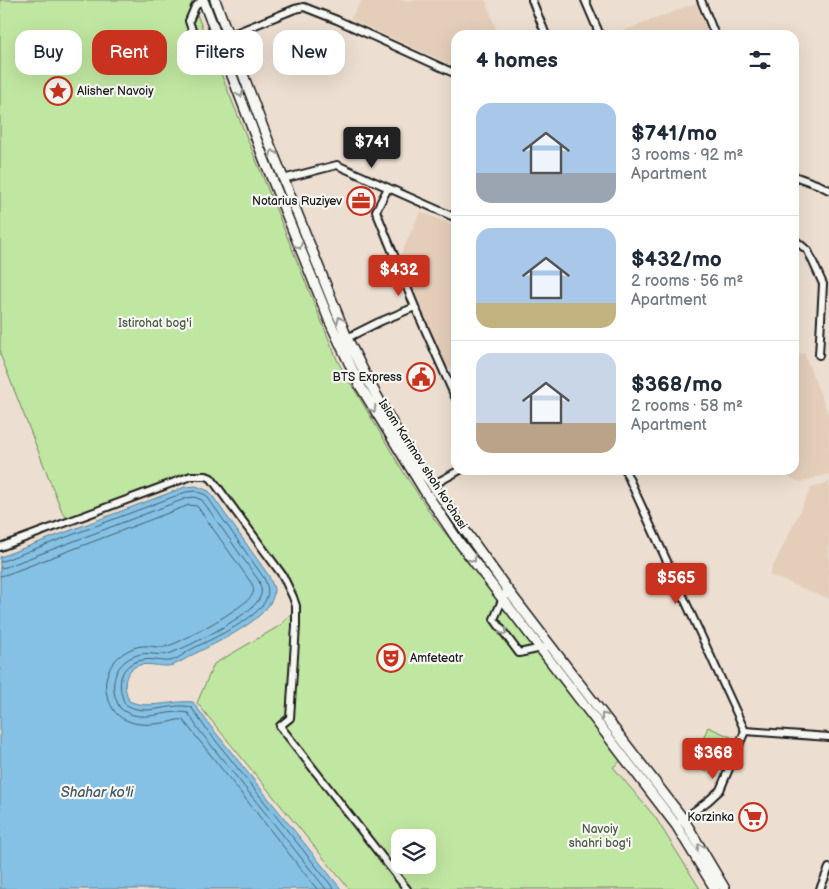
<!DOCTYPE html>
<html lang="en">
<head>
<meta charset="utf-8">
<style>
	body { margin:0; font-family:"Balsamiq Sans",sans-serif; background:#f6f6f7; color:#1f2937; height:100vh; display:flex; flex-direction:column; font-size:19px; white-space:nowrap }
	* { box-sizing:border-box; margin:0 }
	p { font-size:16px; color:#747a83 }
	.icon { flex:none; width:28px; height:28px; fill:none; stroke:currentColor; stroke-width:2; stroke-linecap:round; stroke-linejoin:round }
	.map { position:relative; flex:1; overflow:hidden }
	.sheet { position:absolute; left:451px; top:30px; width:348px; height:445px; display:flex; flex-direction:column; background:#fff; border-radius:15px; box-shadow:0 5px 20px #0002 }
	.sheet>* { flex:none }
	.guide { position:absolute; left:15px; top:30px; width:361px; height:45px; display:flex; gap:10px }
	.controls { position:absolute; left:391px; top:829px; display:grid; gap:10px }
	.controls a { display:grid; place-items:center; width:45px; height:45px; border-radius:10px; background:#fff; box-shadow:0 5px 20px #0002; font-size:25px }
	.price { position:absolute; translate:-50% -42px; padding:0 11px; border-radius:5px; background:#c8321e; color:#fff; font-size:16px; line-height:32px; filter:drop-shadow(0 1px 2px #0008) }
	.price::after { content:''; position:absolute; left:50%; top:30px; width:15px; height:11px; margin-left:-8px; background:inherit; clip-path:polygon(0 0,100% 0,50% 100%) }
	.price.selected { background:#222; color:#fff }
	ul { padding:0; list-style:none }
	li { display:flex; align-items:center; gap:15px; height:125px; padding:0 25px }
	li+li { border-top:1px solid #e0e1e3 }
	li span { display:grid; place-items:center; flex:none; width:140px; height:100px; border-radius:15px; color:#555 }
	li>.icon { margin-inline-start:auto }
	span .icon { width:60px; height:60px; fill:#fffc; stroke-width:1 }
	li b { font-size:21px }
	h2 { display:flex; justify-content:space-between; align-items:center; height:60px; padding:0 25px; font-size:21px }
	.tag { padding:0 18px; border-radius:15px; background:#fff; box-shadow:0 5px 20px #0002; font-size:18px; line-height:45px }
	.tag.selected { background:#c8321e; color:#fff }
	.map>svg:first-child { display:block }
</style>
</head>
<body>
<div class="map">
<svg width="829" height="889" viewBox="0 0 829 889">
	<rect width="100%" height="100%" fill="#ecdfd1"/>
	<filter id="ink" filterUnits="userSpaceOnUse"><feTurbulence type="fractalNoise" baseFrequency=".02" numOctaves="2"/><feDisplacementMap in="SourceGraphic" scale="10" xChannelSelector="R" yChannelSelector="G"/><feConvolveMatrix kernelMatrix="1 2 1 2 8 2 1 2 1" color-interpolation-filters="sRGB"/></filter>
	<g filter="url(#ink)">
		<!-- built -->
		<path fill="#e4ceba" d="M362 0H486L498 35H456V67L350 19Z
			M696 3 709 35H613Z
			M420 211 456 227V370L445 366 400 257Z
			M804 353 829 416V474L801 482 770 470H794V356Z
			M829 482V599L769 575 811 488Z"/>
		<!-- green -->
		<path fill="#c0e7a1" stroke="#6e825e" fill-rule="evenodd" d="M0 0H191L338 362 404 473 435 520 623 759 613 767 655 817 700 889H349L197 703 214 664 281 625 299 606 297 597 286 572 216 477 209 472H197L70 519 63 514 0 354ZM400 838H428V865H400Z
			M708 727 733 738 717 776 692 766Z"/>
		<!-- water -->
		<path fill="#84c1e4" stroke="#5a7f94" d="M196 486 209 491 269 576C270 580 274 586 274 590 275 616 220 641 200 651 191 655 182 662 173 665 161 669 143 659 132 669 122 678 125 690 129 701 148 710 172 700 193 702L208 723 341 889H0V557L185 487Z"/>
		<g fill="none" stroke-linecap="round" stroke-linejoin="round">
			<!-- shore -->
			<path stroke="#465e6c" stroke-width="1" d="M0 562 186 492 195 491 206 495 264 578C268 587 270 594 264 603 253 621 209 640 190 650 184 654 176 660 170 661 161 662 152 658 143 660 119 663 116 685 125 704 146 718 169 702 191 707L204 726 334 889
				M0 568 6 567 187 498 194 497 202 500 259 581C261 588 263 592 259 599 251 615 190 646 171 653 162 657 150 652 141 654 114 660 107 686 120 708 141 726 166 708 188 713L199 730 326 889
				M0 576 8 574 189 505 197 506 252 584C253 588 255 591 252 595 247 606 182 642 168 646 160 649 150 645 142 646 119 649 100 672 107 695 112 710 116 717 131 722 141 726 158 724 169 722 174 721 178 719 183 720L317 889"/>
			<defs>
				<path id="street" d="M202 0 195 7 189 21 200 54 207 60 227 62
					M532 0 546 35
					M585 0 600 35
					M701 0 715 35
					M228 36 295 9 304 7 337 20 456 74
					M794 176 819 185 829 190
					M283 179 337 165 456 218
					M388 188 376 211 415 307 456 399
					M794 239 808 251 823 284 819 355
					M347 338 379 322 415 307
					M625 470 745 731 720 790 708 801 681 821
					M431 486 460 470
					M0 547 191 476H206L211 478 283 576 293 597 296 606V626L290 718 280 726 407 889
					M507 589 494 619 519 653 551 646
					M745 731 829 737
					M820 889 829 868"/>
				<path id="secondary" d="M203 0 264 159 330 322 359 384 424 490 459 542 676 825 715 889
					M215 0 262 125 347 338 369 382 408 451 507 589 684 820 725 889"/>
			</defs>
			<!-- street casing -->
			<use href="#street" stroke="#1c1c1c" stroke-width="10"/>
			<!-- secondary casing -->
			<use href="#secondary" stroke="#1c1c1c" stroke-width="12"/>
			<!-- street -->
			<use href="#street" stroke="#f6f6f2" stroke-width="6"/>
			<!-- secondary -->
			<use href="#secondary" stroke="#f6f6f2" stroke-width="9"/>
		</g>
		<!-- one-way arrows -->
		<defs><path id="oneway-chevron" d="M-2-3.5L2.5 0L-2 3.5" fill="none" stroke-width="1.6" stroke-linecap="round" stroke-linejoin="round" transform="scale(1.25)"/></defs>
		<g stroke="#949492">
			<use href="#oneway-chevron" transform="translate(240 94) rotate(69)"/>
			<use href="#oneway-chevron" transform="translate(273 153) rotate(-112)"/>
			<use href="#oneway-chevron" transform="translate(299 246) rotate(68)"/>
			<use href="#oneway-chevron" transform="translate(340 320) rotate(-112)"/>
			<use href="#oneway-chevron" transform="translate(373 409) rotate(60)"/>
			<use href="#oneway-chevron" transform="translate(473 559) rotate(52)"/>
			<use href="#oneway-chevron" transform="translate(504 632) rotate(54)"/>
			<use href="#oneway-chevron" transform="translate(604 716) rotate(-128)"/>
			<use href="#oneway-chevron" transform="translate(700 847) rotate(-121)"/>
		</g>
	</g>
	<!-- icons -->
	<defs>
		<symbol id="sight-ring" viewBox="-11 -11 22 22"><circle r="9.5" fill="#f6f6f2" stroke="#c8321e" stroke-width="1.5"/><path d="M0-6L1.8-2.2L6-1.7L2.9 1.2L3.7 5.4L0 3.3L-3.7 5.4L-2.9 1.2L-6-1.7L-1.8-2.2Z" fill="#c8321e"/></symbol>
		<symbol id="office-ring" viewBox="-11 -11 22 22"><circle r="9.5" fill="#f6f6f2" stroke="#c8321e" stroke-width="1.5"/><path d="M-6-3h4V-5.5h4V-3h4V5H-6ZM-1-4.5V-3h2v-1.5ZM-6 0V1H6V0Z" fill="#c8321e"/></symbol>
		<symbol id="civic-ring" viewBox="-11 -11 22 22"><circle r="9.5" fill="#f6f6f2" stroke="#c8321e" stroke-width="1.5"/><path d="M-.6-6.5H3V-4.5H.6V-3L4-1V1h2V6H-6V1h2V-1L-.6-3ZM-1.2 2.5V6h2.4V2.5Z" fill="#c8321e"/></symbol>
		<symbol id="theatre-ring" viewBox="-11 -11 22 22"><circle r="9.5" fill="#f6f6f2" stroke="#c8321e" stroke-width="1.5"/><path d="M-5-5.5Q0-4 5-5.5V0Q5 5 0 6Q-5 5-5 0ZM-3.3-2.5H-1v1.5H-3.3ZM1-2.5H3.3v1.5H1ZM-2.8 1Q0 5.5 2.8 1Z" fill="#c8321e"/></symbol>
		<symbol id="supermarket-ring" viewBox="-11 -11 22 22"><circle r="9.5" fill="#f6f6f2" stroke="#c8321e" stroke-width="1.5"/><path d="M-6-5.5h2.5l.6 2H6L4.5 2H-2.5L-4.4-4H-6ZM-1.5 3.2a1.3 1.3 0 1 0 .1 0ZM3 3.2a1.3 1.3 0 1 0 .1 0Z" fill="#c8321e"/></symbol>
	</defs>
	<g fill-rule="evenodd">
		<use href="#sight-ring" x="42" y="75" width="32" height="32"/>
		<use href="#office-ring" x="345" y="185" width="32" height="32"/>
		<use href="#civic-ring" x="405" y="361" width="32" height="32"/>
		<use href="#theatre-ring" x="375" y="642" width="32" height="32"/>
		<use href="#supermarket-ring" x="737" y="801" width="32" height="32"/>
	</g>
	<g text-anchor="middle" stroke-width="4.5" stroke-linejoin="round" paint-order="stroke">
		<!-- poi labels -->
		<g font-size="12" fill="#1c1c1c" stroke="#f6f6f2" text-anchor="end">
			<text x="77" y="95" text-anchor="start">Alisher Navoiy</text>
			<text x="342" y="205">Notarius Ruziyev</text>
			<text x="402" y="381">BTS Express</text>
			<text x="410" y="662" text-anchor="start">Amfeteatr</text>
			<text x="734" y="821">Korzinka</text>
		</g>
		<!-- park labels -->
		<g font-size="12" fill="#4d5944" stroke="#f6f6f2">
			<text x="155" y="327">Istirohat bog'i</text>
			<text x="600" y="833">Navoiy<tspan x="600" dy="14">shahri bog'i</tspan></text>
		</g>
		<!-- street labels -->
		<g font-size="12" fill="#1c1c1c" stroke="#f6f6f2">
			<text transform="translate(423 464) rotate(57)" y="4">Islom Karimov shoh ko'chasi</text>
		</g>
		<!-- water labels -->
		<g font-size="14" font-style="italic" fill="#405662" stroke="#f6f6f2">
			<text x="97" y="797">Shahar ko'li</text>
		</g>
	</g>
</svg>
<div class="controls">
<a><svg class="icon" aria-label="layers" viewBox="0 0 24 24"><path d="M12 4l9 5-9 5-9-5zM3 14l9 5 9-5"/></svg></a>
</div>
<b class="price selected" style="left:372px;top:169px">$741</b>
<b class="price" style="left:399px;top:297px">$432</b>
<b class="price" style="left:676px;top:605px">$565</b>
<b class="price" style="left:713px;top:780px">$368</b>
<div class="guide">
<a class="tag">Buy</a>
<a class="tag selected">Rent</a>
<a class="tag">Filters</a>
<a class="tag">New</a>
</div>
<section class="sheet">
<h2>4 homes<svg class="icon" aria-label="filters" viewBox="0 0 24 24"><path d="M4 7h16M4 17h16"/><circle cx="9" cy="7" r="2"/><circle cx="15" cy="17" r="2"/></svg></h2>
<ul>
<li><span style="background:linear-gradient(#a9c7e8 70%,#9aa5b1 0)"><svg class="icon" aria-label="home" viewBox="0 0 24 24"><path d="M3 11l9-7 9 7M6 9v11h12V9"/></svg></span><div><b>$741/mo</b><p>3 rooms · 92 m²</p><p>Apartment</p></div></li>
<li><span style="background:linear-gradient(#a9c7e8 75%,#c2b280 0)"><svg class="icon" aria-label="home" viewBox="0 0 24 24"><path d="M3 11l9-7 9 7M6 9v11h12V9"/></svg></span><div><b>$432/mo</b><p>2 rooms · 56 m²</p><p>Apartment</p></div></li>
<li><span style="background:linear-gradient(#c9d6e8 70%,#b9a48a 0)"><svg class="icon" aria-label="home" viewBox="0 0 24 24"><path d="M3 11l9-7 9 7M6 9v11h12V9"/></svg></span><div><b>$368/mo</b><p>2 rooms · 58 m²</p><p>Apartment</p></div></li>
</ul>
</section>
</div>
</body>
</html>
